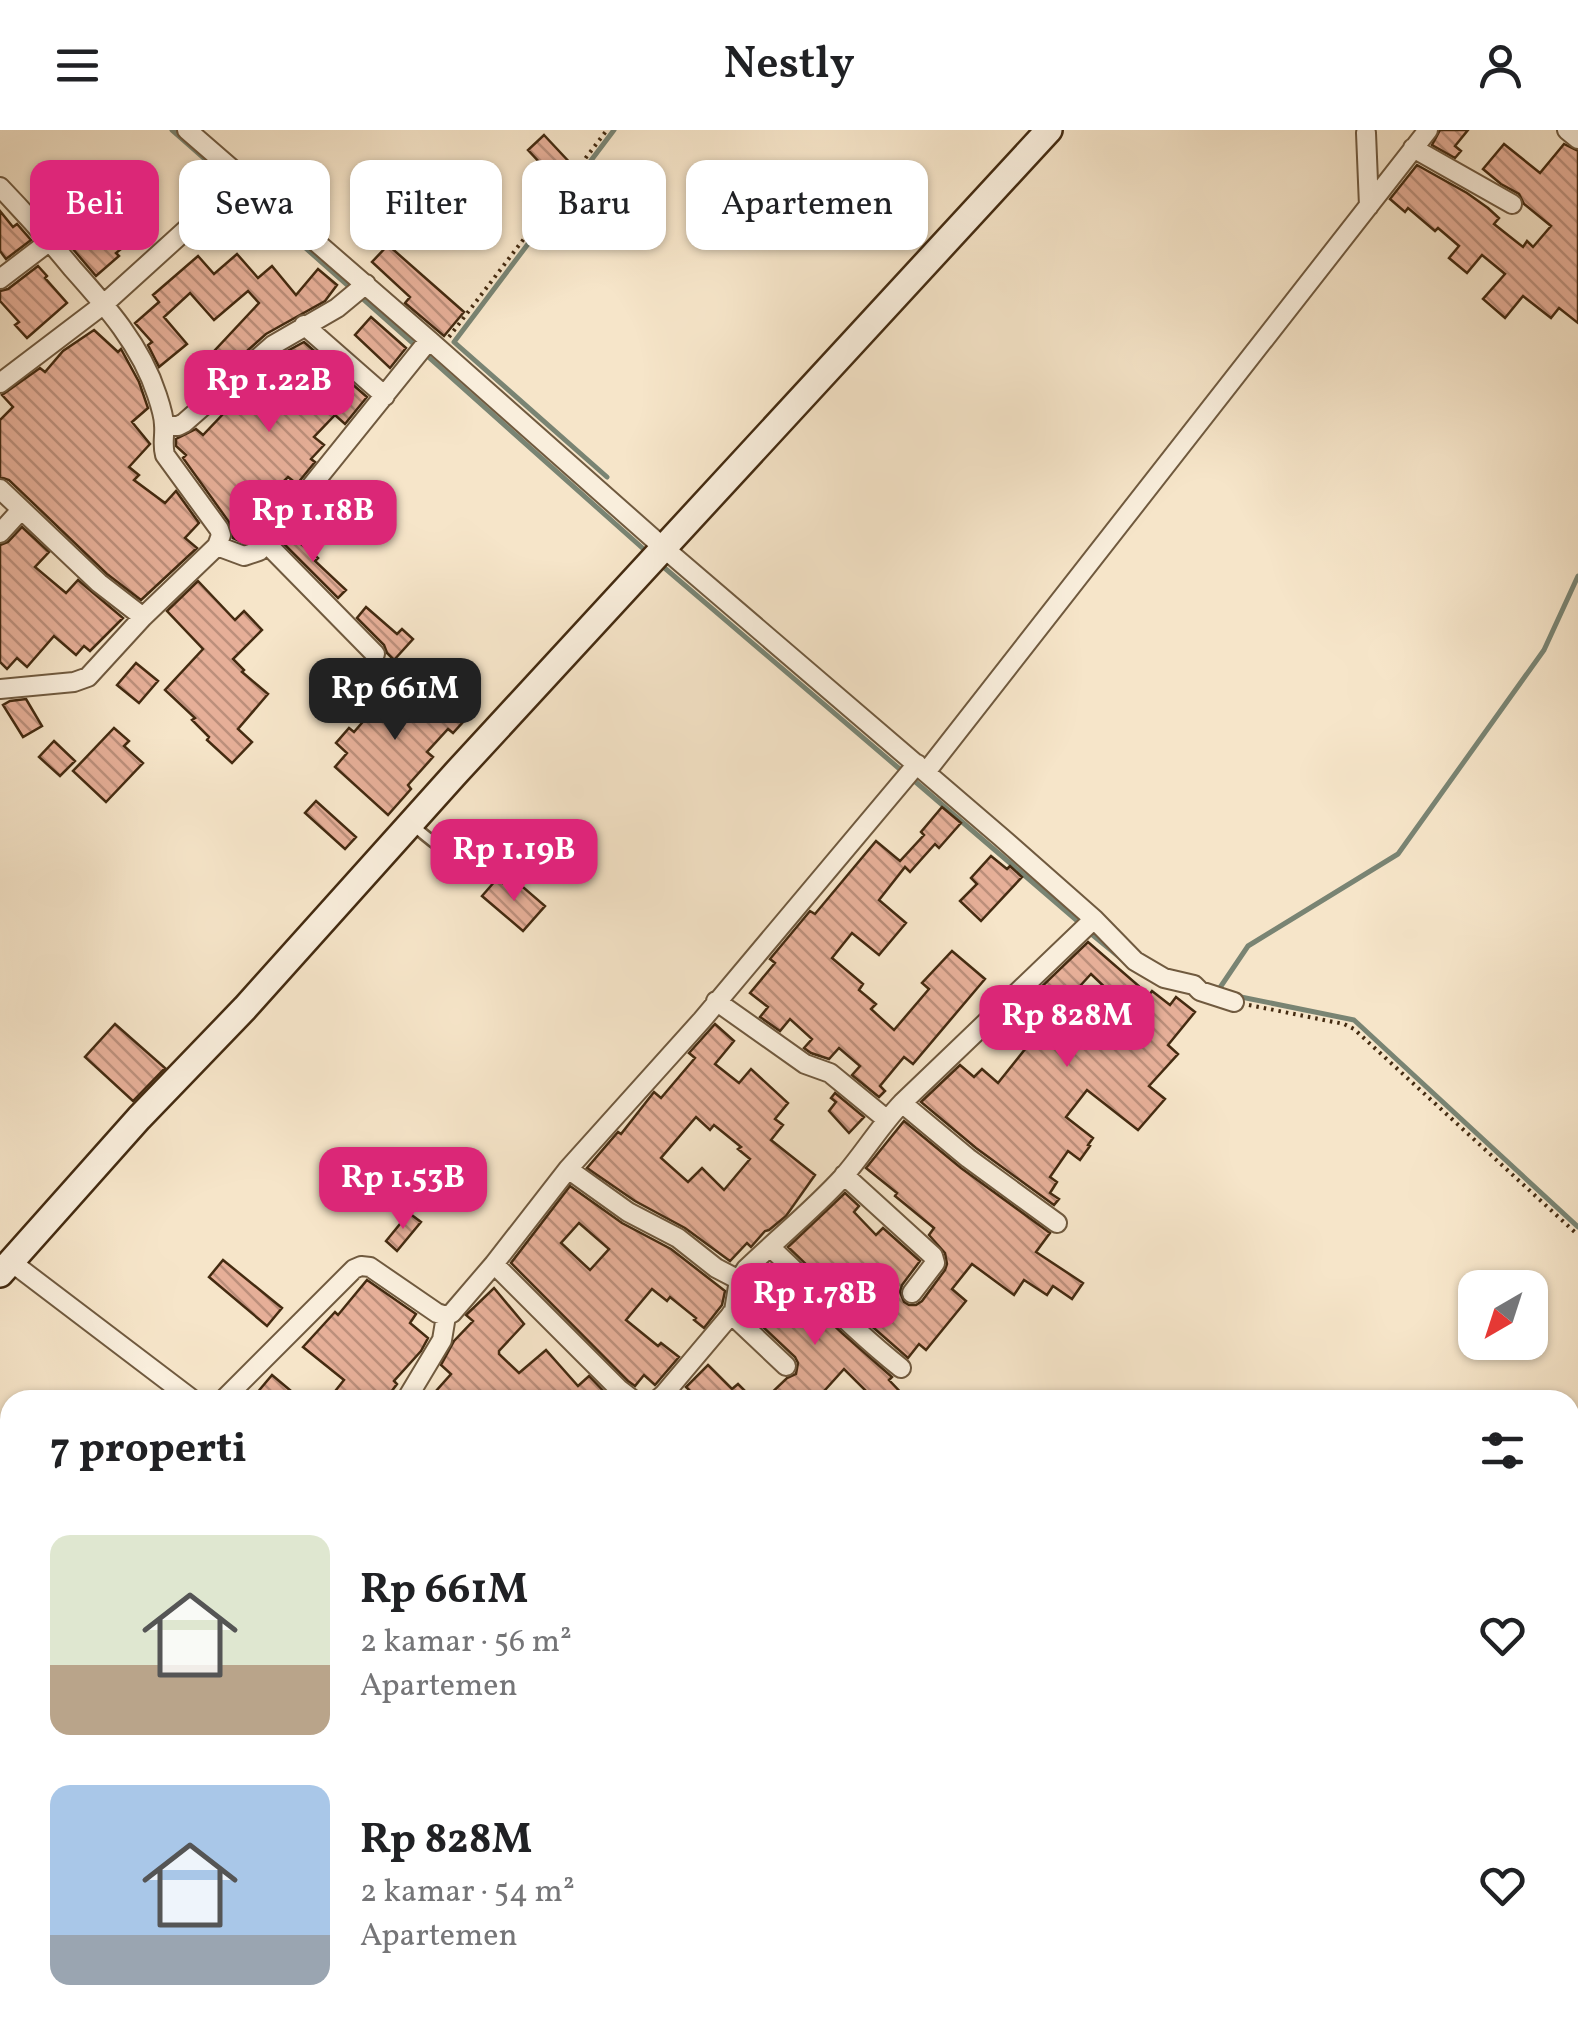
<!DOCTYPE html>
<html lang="id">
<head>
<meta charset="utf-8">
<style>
	body { margin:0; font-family:Vollkorn,serif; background:#f6f6f6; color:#202124; height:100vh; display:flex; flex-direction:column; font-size:38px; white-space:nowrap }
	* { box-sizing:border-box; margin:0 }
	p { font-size:32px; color:#757577 }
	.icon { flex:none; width:55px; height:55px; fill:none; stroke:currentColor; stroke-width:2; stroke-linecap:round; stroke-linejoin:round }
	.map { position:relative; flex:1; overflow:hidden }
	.drawer { position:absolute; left:0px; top:1260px; width:1580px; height:642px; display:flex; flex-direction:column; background:#fff; border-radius:30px 30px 0 0; box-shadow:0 2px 8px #0004 }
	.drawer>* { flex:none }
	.hud { position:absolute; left:30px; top:30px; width:1000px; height:90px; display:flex; gap:20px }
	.needle { width:65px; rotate:219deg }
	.buttons { position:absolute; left:1458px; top:1140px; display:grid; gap:20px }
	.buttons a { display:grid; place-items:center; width:90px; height:90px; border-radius:20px; background:#fff; box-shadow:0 2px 8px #0004; font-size:50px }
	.price { position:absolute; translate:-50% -85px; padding:0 22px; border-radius:20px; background:#db2777; color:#fff; font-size:32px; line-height:65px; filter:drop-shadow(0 2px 5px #0008) }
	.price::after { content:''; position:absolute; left:50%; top:60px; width:30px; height:22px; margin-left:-15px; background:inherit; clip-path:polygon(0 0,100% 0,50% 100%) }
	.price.active { background:#222; color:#fff }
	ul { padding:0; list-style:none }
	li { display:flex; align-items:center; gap:30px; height:250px; padding:0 50px }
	li span { display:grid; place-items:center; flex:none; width:280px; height:200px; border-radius:20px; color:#555 }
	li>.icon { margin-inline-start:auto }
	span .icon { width:120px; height:120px; fill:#fffc; stroke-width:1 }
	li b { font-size:42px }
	h2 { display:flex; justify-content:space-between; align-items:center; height:120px; padding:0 50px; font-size:42px }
	.tag { padding:0 35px; border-radius:20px; background:#fff; box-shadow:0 2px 8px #0004; font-size:35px; line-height:90px }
	.tag.active { background:#db2777; color:#fff }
	header { display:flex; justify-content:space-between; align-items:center; height:130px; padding:0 50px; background:#fff; font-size:45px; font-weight:600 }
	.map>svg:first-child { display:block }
</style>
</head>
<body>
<header><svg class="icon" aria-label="menu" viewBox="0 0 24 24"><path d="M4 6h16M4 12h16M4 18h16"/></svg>Nestly<svg class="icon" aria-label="person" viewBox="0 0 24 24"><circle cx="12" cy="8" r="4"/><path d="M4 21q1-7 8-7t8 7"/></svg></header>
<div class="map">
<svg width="1578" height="1902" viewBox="0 0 1578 1902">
	<defs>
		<pattern id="building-back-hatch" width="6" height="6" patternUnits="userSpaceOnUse" patternTransform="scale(2.5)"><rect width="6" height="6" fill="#e6af98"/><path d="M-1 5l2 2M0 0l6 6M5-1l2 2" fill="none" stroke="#bc8f7b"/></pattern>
	</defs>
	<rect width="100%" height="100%" fill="#f6e5c9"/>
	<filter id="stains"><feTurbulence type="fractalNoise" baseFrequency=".002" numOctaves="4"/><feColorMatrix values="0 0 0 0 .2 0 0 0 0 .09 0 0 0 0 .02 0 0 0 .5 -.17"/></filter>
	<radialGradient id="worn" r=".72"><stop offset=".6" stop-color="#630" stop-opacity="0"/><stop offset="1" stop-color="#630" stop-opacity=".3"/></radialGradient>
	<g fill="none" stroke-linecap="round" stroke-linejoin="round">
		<!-- stream -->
		<path stroke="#798473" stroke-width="5" d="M172 0 230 51
			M238 58 417 217
			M425 224 648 423
			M607 347 454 212 614 0
			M660 434 902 641
			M911 648 1081 794
			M1089 802 1123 830
			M1217 862 1248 816 1398 724 1544 520 1578 446
			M1236 866 1354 890 1578 1097"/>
	</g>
	<!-- building -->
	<path fill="url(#building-back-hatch)" stroke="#442b11" stroke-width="2.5" fill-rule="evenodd" d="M1440 0H1468L1455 16 1461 21 1455 28 1432 15Z
		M544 5 572 35 556 50 528 20Z
		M1504 14 1540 43 1564 14 1578 21V193L1559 178 1551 188 1523 166 1505 188 1483 169 1505 144 1482 125 1467 143 1449 128 1459 116 1438 98 1435 101 1408 78 1405 82 1390 69 1417 35 1467 63 1488 78 1499 88 1494 94 1523 117 1527 111 1533 117 1551 96 1524 74 1519 64 1501 54 1483 39Z
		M101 68 130 104 122 110 126 115 116 123 119 126 96 146 66 111 72 106 64 97Z
		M0 81 13 97 17 94 31 110 6 129 0 121Z
		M388 115 464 182 444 206 405 173 410 167 372 132Z
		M237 124 258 148 272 136 296 165 318 139 337 155 325 171 266 204 218 247 203 233 259 173 248 161 214 190 190 163 164 187 187 214 159 237 148 215 152 212 135 193 159 172 153 165 198 126 214 144Z
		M38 136 47 146 45 148 67 173 27 208 15 195 19 192 0 171V161L8 159Z
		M371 187 406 218 390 238 355 205Z
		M94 200 118 222 121 219 139 252 148 278 132 292 150 314 129 337 139 345 134 350 165 373 176 361 199 393 185 408 197 418 141 470 107 444 9 350 0 347V290L13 277 2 265 40 238 45 242 63 221Z
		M304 212 367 267 345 294 335 285 314 307 324 315 311 329 315 332 297 354 288 347 269 366 273 369 253 391 261 399 252 410 244 413 233 408 229 392 183 328 186 325 176 316V309L196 299 203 305 244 262 241 259 280 225Z
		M22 397 49 422 35 437 66 463 78 450 123 488 90 521 84 516 76 525 54 506 27 537 17 528 7 539 0 532V415L8 412Z
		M289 404 318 428 315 431 346 460 338 468 282 412Z
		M198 451 235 490 244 481 262 500 233 529 244 540 242 542 268 564 238 599 252 612 232 633 207 610 209 607 192 590 195 588 165 560 203 519 167 481Z
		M366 477 397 504 402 499 413 509 394 530 387 523 384 515 357 488Z
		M136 533 158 551 139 573 117 555Z
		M406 542 463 592 453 603 448 599 427 622 433 627 408 655 411 659 388 685 335 637 347 623 336 613 349 598 354 602Z
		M26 569 42 596 23 607 3 575 10 571Z
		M114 598 129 611 124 616 143 633 106 672 73 641Z
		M54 611 75 631 60 646 39 627Z
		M316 671 356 707 345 719 305 683Z
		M942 677 961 693 939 718 935 714 910 742 905 737 879 770 906 793 879 825 852 803 832 828 863 854 859 860 876 874 871 879 894 900 929 859 922 853 952 821 985 849 913 934 904 927 880 956 885 961 879 967 852 945 860 936 839 918 829 929 811 923 804 918 812 909 790 889 780 901 760 887 768 877 750 863 775 833 770 829 810 781 815 784 876 711 900 731 924 705 921 702Z
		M991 726 1007 739 1010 736 1022 747 981 791 960 771 977 754 971 748Z
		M496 750 515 759 523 757 545 776 523 801 482 766Z
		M1088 812 1149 865 1152 861 1170 875 1176 867 1195 882 1168 915 1178 924 1149 956 1165 969 1138 1000 1087 960 1066 987 1093 1008 1088 1015 1090 1016 1080 1030 1068 1021 1050 1047 1057 1052 1050 1063 1059 1069 1054 1075 976 1018 921 972 960 935 974 947 982 939 998 953 1042 898 1020 880 1035 863ZM1091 844 1112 864 1092 886 1069 868Z
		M115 894 165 938 133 971 85 927Z
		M715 894 734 911 715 934 739 953 751 939 788 973 775 989 783 995 771 1010 815 1045 786 1086 769 1100 765 1101 751 1117 747 1113 730 1131 685 1098 635 1071 587 1038 618 1002 621 1004 654 962 661 968 695 928 689 923ZM696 987 710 1000 714 995 741 1017 738 1019 750 1029 724 1060 702 1038 688 1052 661 1028Z
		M835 963 864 987 849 1003 829 981 836 972 831 968Z
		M904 991 961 1038 1050 1103 1036 1122 1083 1153 1072 1169 1053 1156 1047 1165 1024 1150 1014 1165 972 1134 952 1159 966 1171 926 1220 919 1214 908 1228 859 1185 788 1117 845 1063 859 1076 854 1082 876 1105 883 1098 920 1131 902 1155 900 1162 904 1172 909 1175H916L922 1171 945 1140 947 1134 945 1123 929 1105 934 1098 895 1066 897 1063 866 1038Z
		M570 1056 622 1093 671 1119 725 1161 722 1175 704 1198 694 1190 696 1188 670 1167 667 1171 652 1159 626 1190 658 1216 661 1213 679 1227 655 1255 644 1245 635 1256 628 1251 511 1133ZM579 1093 609 1119 590 1140 561 1113Z
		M409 1083 421 1092 397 1121 386 1111Z
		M223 1130 282 1178 267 1196 209 1147Z
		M367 1150 416 1184 410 1193 428 1208 421 1221 394 1251 397 1254 385 1270H328L344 1250 303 1217 335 1182 338 1185Z
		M789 1153 842 1203 892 1247 889 1250 908 1270H875L844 1239 816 1270H764L787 1248 796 1244 798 1233 795 1227 747 1182 749 1166 758 1154 770 1163 772 1159 779 1165Z
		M494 1158 524 1194 499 1221V1224L519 1243 546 1220 578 1256 589 1246 612 1270H428L451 1244 441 1235 454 1211 473 1191 466 1185Z
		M708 1235 732 1259 738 1254 754 1270H699L686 1257Z
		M272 1245 291 1261 284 1270H251Z"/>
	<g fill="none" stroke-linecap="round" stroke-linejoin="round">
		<defs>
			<path id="lane" d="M413 695C424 705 434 714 447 721 469 734 495 738 518 751"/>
			<path id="street" d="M187 0 429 210 665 419 1001 707 1094 789 1135 831 1164 848 1194 855 1200 861 1234 872
				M1567 0 1578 9
				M1366 3 1369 76
				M1413 18 1512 74
				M0 57C25 83 49 110 72 138 106 176 141 215 157 265 160 274 164 286 164 295 165 306 162 314 165 325L219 399 221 405 217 416 143 487 88 547 74 552 0 559
				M0 149 50 111
				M304 195 385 266
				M0 253 104 174 221 68 240 48
				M164 296H178L184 293 273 215 337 178 366 154
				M0 359 99 453 143 487
				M0 403 21 380
				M266 413 375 524
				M217 416 244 426 259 421 429 210
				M926 642 1428 0
				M716 871 805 934 830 943 886 989
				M902 973 968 1028 1057 1093
				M568 1039 628 1082 678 1108 716 1138 739 1150
				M844 1045 933 1126 935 1133 912 1163
				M770 1117C814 1158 854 1201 901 1238
				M10 1131 193 1270
				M494 1134 620 1260 633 1270
				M731 1184 786 1236
				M223 1270 354 1139 361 1136 370 1137 437 1183 446 1186 452 1183 494 1134 568 1039 702 890 917 634
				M406 1270 442 1210 446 1186
				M657 1270 664 1264 734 1181 739 1150 746 1139C778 1108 813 1080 843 1047 864 1023 880 996 902 973L1094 789
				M1570 1499 1578 1490
				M1570 1628 1578 1635
				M1570 1808 1578 1815
				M1570 1887 1578 1884
				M859 1892 868 1902
				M976 1892 988 1902
				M1357 1892 1361 1902
				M938 1902 951 1892
				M1460 1902 1503 1900 1546 1892"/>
			<path id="secondary" d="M0 1144 139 988 245 878 456 643 1049 0"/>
		</defs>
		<!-- lane casing -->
		<use href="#lane" stroke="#705a3f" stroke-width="14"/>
		<!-- street casing -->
		<use href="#street" stroke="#705a3f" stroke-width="22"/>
		<!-- secondary casing -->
		<use href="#secondary" stroke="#442b11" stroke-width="30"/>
		<!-- path -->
		<path stroke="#442b11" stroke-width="4" stroke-dasharray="2.5 5" stroke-linecap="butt" d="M449 207 607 0
			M1249 875 1344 894 1354 899 1578 1105"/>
		<!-- lane -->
		<use href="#lane" stroke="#f9eedc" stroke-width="9"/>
		<!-- street -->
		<use href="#street" stroke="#f9eedc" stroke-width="18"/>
		<!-- secondary -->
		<use href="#secondary" stroke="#f9eedc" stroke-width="25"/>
	</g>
	<rect width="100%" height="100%" filter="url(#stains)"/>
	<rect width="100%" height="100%" fill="url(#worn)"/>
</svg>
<div class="buttons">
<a><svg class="needle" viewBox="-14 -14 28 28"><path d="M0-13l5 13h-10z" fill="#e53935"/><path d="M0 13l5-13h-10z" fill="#757577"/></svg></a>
</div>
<b class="price" style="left:269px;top:305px">Rp 1.22B</b>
<b class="price" style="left:313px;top:435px">Rp 1.18B</b>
<b class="price active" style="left:395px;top:613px">Rp 661M</b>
<b class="price" style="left:514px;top:774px">Rp 1.19B</b>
<b class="price" style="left:1067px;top:940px">Rp 828M</b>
<b class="price" style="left:403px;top:1102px">Rp 1.53B</b>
<b class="price" style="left:815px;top:1218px">Rp 1.78B</b>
<div class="hud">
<a class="tag active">Beli</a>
<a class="tag">Sewa</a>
<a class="tag">Filter</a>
<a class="tag">Baru</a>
<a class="tag">Apartemen</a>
</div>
<section class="drawer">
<h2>7 properti<svg class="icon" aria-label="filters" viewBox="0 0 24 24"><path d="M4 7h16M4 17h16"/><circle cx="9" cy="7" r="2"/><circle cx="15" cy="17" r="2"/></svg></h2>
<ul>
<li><span style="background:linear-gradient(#dfe7d0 65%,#b9a48a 0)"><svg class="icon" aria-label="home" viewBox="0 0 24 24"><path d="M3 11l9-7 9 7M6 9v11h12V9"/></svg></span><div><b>Rp 661M</b><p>2 kamar · 56 m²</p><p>Apartemen</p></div><svg class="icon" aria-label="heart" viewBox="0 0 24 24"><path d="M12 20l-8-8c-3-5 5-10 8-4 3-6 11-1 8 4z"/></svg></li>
<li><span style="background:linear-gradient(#a9c7e8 75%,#9aa5b1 0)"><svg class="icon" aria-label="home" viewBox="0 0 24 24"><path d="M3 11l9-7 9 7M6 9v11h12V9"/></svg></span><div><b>Rp 828M</b><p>2 kamar · 54 m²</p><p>Apartemen</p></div><svg class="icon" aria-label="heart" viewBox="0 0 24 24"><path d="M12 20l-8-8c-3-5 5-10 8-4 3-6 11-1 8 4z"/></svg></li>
</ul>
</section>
</div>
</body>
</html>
